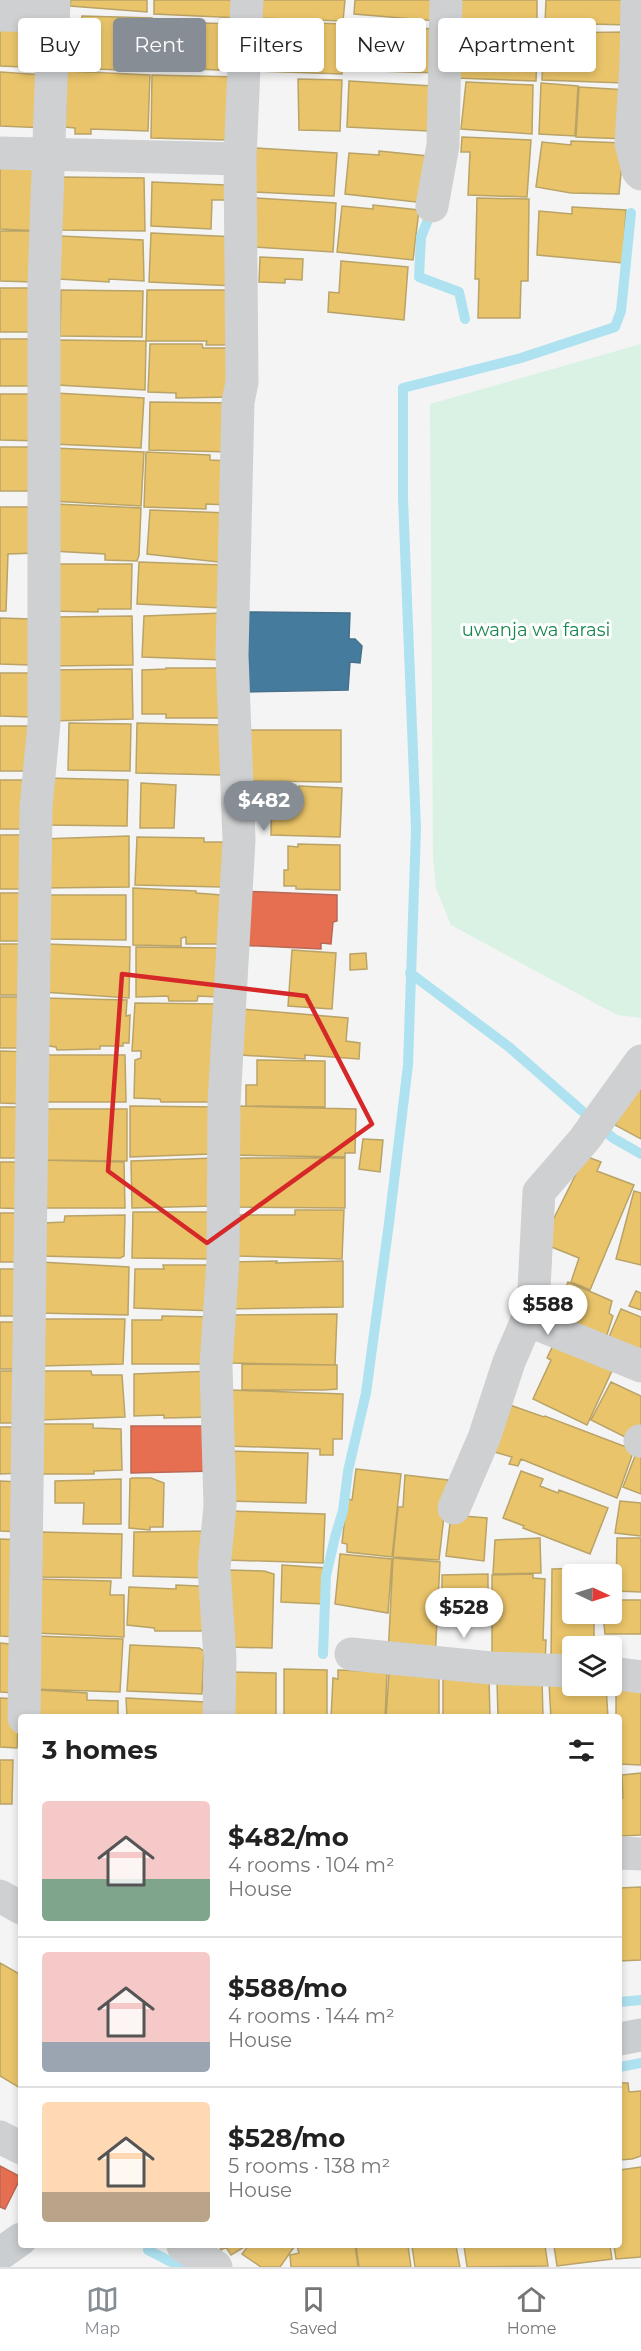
<!DOCTYPE html>
<html lang="en">
<head>
<meta charset="utf-8">
<style>
	body { margin:0; font-family:Montserrat,sans-serif; background:#f2f2f2; color:#222; height:100vh; display:flex; flex-direction:column; font-size:22px; white-space:nowrap }
	* { box-sizing:border-box; margin:0 }
	p { font-size:20px; color:#767676 }
	.icon { flex:none; width:33px; height:33px; fill:none; stroke:currentColor; stroke-width:2; stroke-linecap:round; stroke-linejoin:round }
	.map { position:relative; flex:1; overflow:hidden }
	.details { position:absolute; left:18px; top:1714px; width:604px; height:534px; display:flex; flex-direction:column; background:#fff; border-radius:6px; box-shadow:0 3px 9px #0003 }
	.details>* { flex:none }
	.hud { position:absolute; left:18px; top:18px; width:606px; height:54px; display:flex; gap:12px }
	.needle { width:39px; rotate:94deg }
	.fabs { position:absolute; left:562px; top:1564px; display:grid; gap:12px }
	.fabs a { display:grid; place-items:center; width:60px; height:60px; border-radius:6px; background:#fff; box-shadow:0 3px 9px #0003; font-size:30px }
	.price { position:absolute; translate:-50% -51px; padding:0 14px; border-radius:21px; background:#fff; color:#222; font-size:20px; line-height:39px; filter:drop-shadow(0 2px 3px #0008) }
	.price::after { content:''; position:absolute; left:50%; top:36px; width:18px; height:14px; margin-left:-9px; background:inherit; clip-path:polygon(0 0,100% 0,50% 100%) }
	.price.selected { background:#868d94; color:#fff }
	ul { padding:0; list-style:none }
	li { display:flex; align-items:center; gap:18px; height:150px; padding:0 24px }
	li+li { border-top:2px solid #e0e0e0 }
	li span { display:grid; place-items:center; flex:none; width:168px; height:120px; border-radius:6px; color:#555 }
	li>.icon { margin-inline-start:auto }
	span .icon { width:72px; height:72px; fill:#fffc; stroke-width:1 }
	li b { font-size:26px }
	h2 { display:flex; justify-content:space-between; align-items:center; height:72px; padding:0 24px; font-size:26px }
	.pill { padding:0 21px; border-radius:6px; background:#fff; box-shadow:0 3px 9px #0003; font-size:21px; line-height:54px }
	.pill.selected { background:#868d94; color:#fff }
	.dock { display:flex; justify-content:space-around; align-items:center; height:84px; border-top:2px solid #e0e0e0; background:#fff; font-size:16px; color:#767676 }
	.dock a { display:grid; justify-items:center; gap:3px }
	.dock .selected { color:#868d94 }
	.map>svg:first-child { display:block }
</style>
</head>
<body>
<div class="map">
<svg width="641" height="2267" viewBox="0 0 641 2267">
	<rect width="100%" height="100%" fill="#f4f4f4"/>
	<!-- green -->
	<path fill="#d9f2e3" d="M641 344V1018L617 1015 451 925 436 888 433 857 430 404Z"/>
	<!-- homes -->
	<path fill="#e9c46a" stroke="#b9a367" stroke-width="1.5" fill-rule="evenodd" d="M71 0H147V12L70 6Z
		M154 0H241V18L154 14Z
		M259 0H345L343 21 258 18Z
		M355 0H438L437 21 354 14Z
		M452 0H537V25L453 21Z
		M546 0H633L631 25 545 23Z
		M82 16 152 18 150 71 66 68 67 25 80 26Z
		M0 19H48L46 68 0 66Z
		M259 21 344 24 342 74 257 71ZM311 42 318 43V56L310 55Z
		M157 22 241 24 238 71 156 67Z
		M466 24 538 30 536 81 456 78 457 42H466Z
		M382 27 437 29 436 73 350 70 351 28 382 29Z
		M628 32 623 83 542 80 544 33Z
		M67 71 150 75 148 131 91 129V134H75V128L65 127Z
		M0 72 45 75 46 128 0 126Z
		M152 75 240 77 226 140 151 138Z
		M298 79 342 80 340 131 299 130Z
		M349 81 432 86 428 131 347 127Z
		M466 82 533 85 532 134 461 129Z
		M541 83 578 86 575 136 539 134Z
		M579 87 628 90 627 139 576 137Z
		M462 137 531 140 527 197 468 195 470 152H461Z
		M571 141 624 143 619 194 571 193 536 187 542 142 571 145Z
		M256 148 337 153 334 196 253 192Z
		M379 151 428 156 425 203 345 194 349 153 379 155Z
		M0 163 37 164 42 231 0 229Z
		M61 177 144 178 145 231 59 230Z
		M152 182 226 185V200H212L211 229 151 226Z
		M256 198 336 203 333 252 254 247Z
		M477 198 529 199 528 281H521L520 318H478L479 279H475Z
		M373 205 419 210 413 260 337 252 342 206 373 209Z
		M572 207 626 210 623 263 537 255 539 211 572 214Z
		M0 231H42L34 282 0 281Z
		M151 233 237 237 235 286 149 282Z
		M60 236 143 240 144 281 109 279V282L59 279Z
		M260 257 303 259 302 280 285 279V283L259 282Z
		M341 261 408 267 404 320 328 312 329 292 339 293Z
		M0 288H42L41 332H0Z
		M61 290 143 291 142 337 60 336Z
		M147 290H234V345H206L207 341H146Z
		M0 339H40V386H0Z
		M58 340 146 341 145 390 57 385Z
		M150 344H202L203 348H232V397L176 398V393L148 392Z
		M55 393 144 398 141 448 53 444Z
		M0 394H41V441L0 440Z
		M150 402 233 403 232 452 149 450Z
		M0 447H41L40 491H0Z
		M54 448 144 452 141 506 51 501Z
		M146 452 210 455V460L230 461 228 505 206 504V509L144 507Z
		M55 504 141 508 139 555 137 561 105 560V554L52 551Z
		M0 507H37L36 553 8 554 6 611H0Z
		M150 510 229 513 227 563 147 554Z
		M139 562 223 565 222 608 137 604Z
		M49 564H132L131 609H98V612L48 611Z
		M223 613V660L142 657 144 616Z
		M132 616 133 665 48 666 57 617Z
		M0 618 31 619 30 665 0 664Z
		M166 668H223V718H166V714H142V670L166 669Z
		M132 669 133 719 49 721 48 670Z
		M0 673H34L32 717 0 716Z
		M69 723 131 724 130 771 68 770Z
		M137 723 222 725 221 775 136 773Z
		M0 726H32L25 771H0Z
		M242 730H341V782L244 781Z
		M47 778 128 780 127 826 46 825Z
		M0 780H28L27 829H0Z
		M141 783 176 785 174 828H140Z
		M299 786 342 788 340 837 271 835 272 788 299 789Z
		M0 835H23L29 889H0Z
		M129 836V887L42 888 41 839Z
		M137 837 204 838V842H223L222 887 135 885Z
		M298 844 340 845V890L296 889V886H284V870H288V846L298 847Z
		M133 888 196 891V893L221 895 218 944H186V937L181 938V946L133 945Z
		M0 893H30L29 941H0Z
		M46 895H126V940L46 939Z
		M0 944H29L28 995H0Z
		M46 944 130 947 129 998 43 992Z
		M136 947 221 948 218 997 198 996 197 1001H169L168 996 136 997Z
		M292 950 336 953 332 1009 288 1006Z
		M366 953 367 969 350 970V954Z
		M0 997H31V1048H0Z
		M41 998 127 1000 126 1016 130 1015 129 1043H123V1046H100V1049L57 1050 56 1047 42 1045Z
		M135 1003 219 1004 217 1102H161L160 1099 134 1098 135 1060 141 1058V1051H132Z
		M242 1009 348 1018 346 1041 360 1043 359 1059 305 1055V1059L240 1055Z
		M0 1051 30 1052 28 1104 0 1103Z
		M45 1055H125L126 1102H45Z
		M257 1060 325 1061V1107L246 1106V1085H257Z
		M641 1078V1139L615 1125Z
		M130 1106 216 1107 211 1154 130 1157Z
		M237 1106 356 1109 355 1153H345V1157L231 1155Z
		M0 1107H28V1158H0Z
		M39 1109H127V1161L38 1160Z
		M363 1139 383 1140 380 1172 359 1169Z
		M585 1156 601 1162 597 1171 634 1185 590 1290 571 1282 579 1258 544 1244 549 1228Z
		M215 1158 214 1206 132 1208 131 1161Z
		M241 1158H345V1208L235 1207 233 1166Z
		M38 1160 124 1162 125 1208H37Z
		M0 1162H27L26 1209 0 1208Z
		M634 1191 641 1193V1265L616 1259Z
		M295 1210H344L342 1259 238 1256 233 1215H295Z
		M133 1212H214V1259L132 1258Z
		M0 1213H25V1262H0Z
		M125 1215 124 1256 120 1258 40 1256 44 1223 64 1222 65 1216Z
		M277 1261 276 1263 343 1261V1307L229 1309 228 1262Z
		M40 1262 129 1267 128 1315 38 1313Z
		M163 1265H212L215 1311 134 1308 135 1269H164Z
		M0 1269H17L27 1316H0Z
		M568 1282 612 1301 609 1313 613 1316 603 1347 550 1327Z
		M636 1291 641 1293V1310L629 1306Z
		M621 1309 641 1317V1362L605 1346Z
		M337 1314 335 1365 228 1363 227 1315Z
		M162 1316 214 1317 215 1364H132V1320H162Z
		M40 1319H125L123 1364 40 1366Z
		M0 1322H24V1369H0Z
		M558 1335 616 1362 587 1425 533 1399 551 1360 547 1358Z
		M242 1364 337 1365V1389L324 1390H242Z
		M0 1371H23V1423H0Z
		M38 1371H91L92 1375H122L125 1417 40 1420Z
		M214 1371V1417L164 1418V1415L134 1416V1374Z
		M611 1382 641 1396V1435L637 1443 591 1420Z
		M231 1390 343 1394 342 1439H333V1455H320V1449L229 1446Z
		M507 1404 544 1417 545 1416 634 1450 617 1498 521 1459 518 1466 509 1464 512 1457 491 1451Z
		M40 1424H93V1428L121 1429 122 1470 94 1471V1474H40Z
		M0 1427H22L23 1473 0 1474Z
		M640 1443H641V1494L623 1487Z
		M228 1451 308 1453 306 1503 227 1501Z
		M356 1469 401 1474 392 1557 347 1552V1544L342 1543 347 1499 352 1500Z
		M521 1471 543 1479 540 1486 558 1493 559 1490 608 1508 590 1554 523 1528 524 1526 503 1518Z
		M405 1475 448 1480 439 1560 393 1557 398 1507H403Z
		M132 1478H151L164 1483 163 1527H150V1530L129 1528 130 1479Z
		M121 1479V1524H83L84 1503H55V1481Z
		M0 1481 22 1482 20 1532 0 1531Z
		M620 1501 641 1503V1536L615 1533Z
		M228 1511 325 1514 323 1563 226 1560Z
		M451 1515 487 1518 484 1561 446 1556Z
		M213 1531 209 1578 133 1576 134 1532Z
		M40 1532 122 1534 121 1578 37 1577Z
		M540 1538 541 1573 493 1574 495 1540Z
		M617 1538H641V1592L616 1591Z
		M0 1539 24 1540 17 1637 0 1636Z
		M340 1554 392 1559 388 1613 335 1604Z
		M393 1558 440 1562 435 1659 388 1656Z
		M282 1565 327 1568 324 1604 281 1602Z
		M594 1568V1575H573V1614H594V1647H573V1661H551L552 1569Z
		M228 1570 264 1571 274 1574 272 1648 228 1647Z
		M488 1574V1624H442V1575Z
		M533 1574V1578L545 1579 543 1640H546L545 1665 492 1664V1575Z
		M36 1579 111 1581 110 1595H124V1637L35 1633Z
		M176 1585 198 1586 207 1589 205 1628 201 1631H155L154 1628 127 1625 129 1587 176 1589Z
		M612 1600H641V1634H605L603 1614H612Z
		M35 1636 123 1639 120 1692 32 1689Z
		M0 1643 20 1645 17 1693 0 1692Z
		M130 1645 199 1648 204 1651 202 1694 127 1691Z
		M284 1669 327 1670V1718H284Z
		M338 1670 387 1672 385 1718H331L333 1678 338 1679Z
		M229 1672 276 1673V1718H227Z
		M389 1673 439 1677V1718H386Z
		M443 1678H489L490 1718H443Z
		M542 1678 543 1718H498L497 1680Z
		M549 1683 573 1686H606L608 1718H551Z
		M616 1688H641V1765L620 1764V1718H616Z
		M39 1690 87 1693V1700L118 1701V1718H37Z
		M0 1698 19 1699 17 1748 0 1747Z
		M126 1698 205 1702V1718H127Z
		M0 1760H13L12 1804H0Z
		M641 1773V1835L621 1836 620 1798H623L622 1775Z
		M641 1887V1960L620 1961V1888Z
		M0 1963 21 1975 20 2088 0 2076Z
		M620 2083H628L629 2092 641 2091V2156L632 2159 620 2160Z
		M641 2167V2257L616 2259 614 2246H620V2170Z
		M219 2246H246L231 2255 226 2247 221 2250Z
		M248 2246H293L294 2247 280 2267H261L242 2254Z
		M297 2246H355L358 2267H291L290 2255 299 2253Z
		M356 2246H408L411 2267H359Z
		M412 2246H456L460 2267H415Z
		M464 2246H545L548 2266 467 2267Z
		M554 2246H610L612 2259 557 2266Z"/>
	<!-- shops -->
	<path fill="#e76f51" stroke="#b86856" stroke-width="1.5" d="M239 891 337 895V921L333 922 331 944 321 943V949L237 945Z
		M131 1426H216L215 1471 131 1473Z
		M0 2166 21 2177 5 2209 0 2207Z"/>
	<!-- public -->
	<path fill="#457b9d" stroke="#46708b" stroke-width="1.5" d="M244 612 350 613 349 639H355L362 646 360 663 350 662 348 690 243 692Z"/>
	<g fill="none" stroke-linecap="round" stroke-linejoin="round">
		<!-- stream -->
		<path stroke="#aee2f0" stroke-width="10" d="M432 210 421 237 419 277 459 292 465 319
			M410 973 509 1047 613 1138 641 1154
			M323 1654 326 1576 335 1537 343 1511 348 1471 366 1393 389 1223 408 1065 416 829 403 498V388L521 358 615 327 621 311 631 213
			M620 2002 641 2000
			M620 2067 641 2063
			M148 2250 181 2267"/>
		<!-- minor -->
		<path stroke="#ced0d2" stroke-width="33" d="M637 0 636 63 631 143 638 171 641 174
			M0 15 53 16
			M0 153 240 159
			M432 206 443 145 446 0
			M527 1320 641 1366
			M640 1441H641
			M454 1508 484 1438 509 1362 527 1320 534 1289 539 1192 584 1140 641 1061
			M351 1654 491 1668 573 1671
			M612 1673 641 1677
			M24 1718 36 807 44 723V285L54 0
			M219 1718 220 1658 214 1568 220 1506 216 1366 223 1260 224 1103 239 840 232 655 238 402 242 382 240 159 247 0
			M620 1853 641 1854
			M0 1896 21 1908
			M0 2137 21 2148
			M183 2246 216 2267"/>
		<!-- major -->
		<path stroke="#caced1" stroke-width="33" d="M620 2039 641 2035
			M0 2254 21 2239"/>
	</g>
	<!-- marked area -->
	<path fill="none" stroke="#d62828" stroke-width="4.5" stroke-linejoin="round" d="M122 974 306 996 372 1124 207 1243 108 1171Z"/>
	<g text-anchor="middle" stroke-width="6" stroke-linejoin="round" paint-order="stroke">
		<!-- park labels -->
		<g font-size="18" fill="#17864f" stroke="#fff">
			<text x="536" y="636">uwanja wa farasi</text>
		</g>
	</g>
</svg>
<div class="fabs">
<a><svg class="needle" viewBox="-14 -14 28 28"><path d="M0-13l5 13h-10z" fill="#e53935"/><path d="M0 13l5-13h-10z" fill="#767676"/></svg></a>
<a><svg class="icon" aria-label="layers" viewBox="0 0 24 24"><path d="M12 4l9 5-9 5-9-5zM3 14l9 5 9-5"/></svg></a>
</div>
<b class="price selected" style="left:264px;top:832px">$482</b>
<b class="price" style="left:548px;top:1336px">$588</b>
<b class="price" style="left:464px;top:1639px">$528</b>
<div class="hud">
<a class="pill">Buy</a>
<a class="pill selected">Rent</a>
<a class="pill">Filters</a>
<a class="pill">New</a>
<a class="pill">Apartment</a>
</div>
<section class="details">
<h2>3 homes<svg class="icon" aria-label="filters" viewBox="0 0 24 24"><path d="M4 7h16M4 17h16"/><circle cx="9" cy="7" r="2"/><circle cx="15" cy="17" r="2"/></svg></h2>
<ul>
<li><span style="background:linear-gradient(#f6c9c9 65%,#7fa58c 0)"><svg class="icon" aria-label="home" viewBox="0 0 24 24"><path d="M3 11l9-7 9 7M6 9v11h12V9"/></svg></span><div><b>$482/mo</b><p>4 rooms · 104 m²</p><p>House</p></div></li>
<li><span style="background:linear-gradient(#f6c9c9 75%,#9aa5b1 0)"><svg class="icon" aria-label="home" viewBox="0 0 24 24"><path d="M3 11l9-7 9 7M6 9v11h12V9"/></svg></span><div><b>$588/mo</b><p>4 rooms · 144 m²</p><p>House</p></div></li>
<li><span style="background:linear-gradient(#ffd9b3 75%,#b9a48a 0)"><svg class="icon" aria-label="home" viewBox="0 0 24 24"><path d="M3 11l9-7 9 7M6 9v11h12V9"/></svg></span><div><b>$528/mo</b><p>5 rooms · 138 m²</p><p>House</p></div></li>
</ul>
</section>
</div>
<nav class="dock">
<a class="selected"><svg class="icon" aria-label="map" viewBox="0 0 24 24"><path d="M3 6l6-2 6 2 6-2v14l-6 2-6-2-6 2zM9 4v14M15 6v14"/></svg>Map</a>
<a><svg class="icon" aria-label="saved" viewBox="0 0 24 24"><path d="M7 4h10v16l-5-4-5 4z"/></svg>Saved</a>
<a><svg class="icon" aria-label="home" viewBox="0 0 24 24"><path d="M3 11l9-7 9 7M6 9v11h12V9"/></svg>Home</a>
</nav>
</body>
</html>
